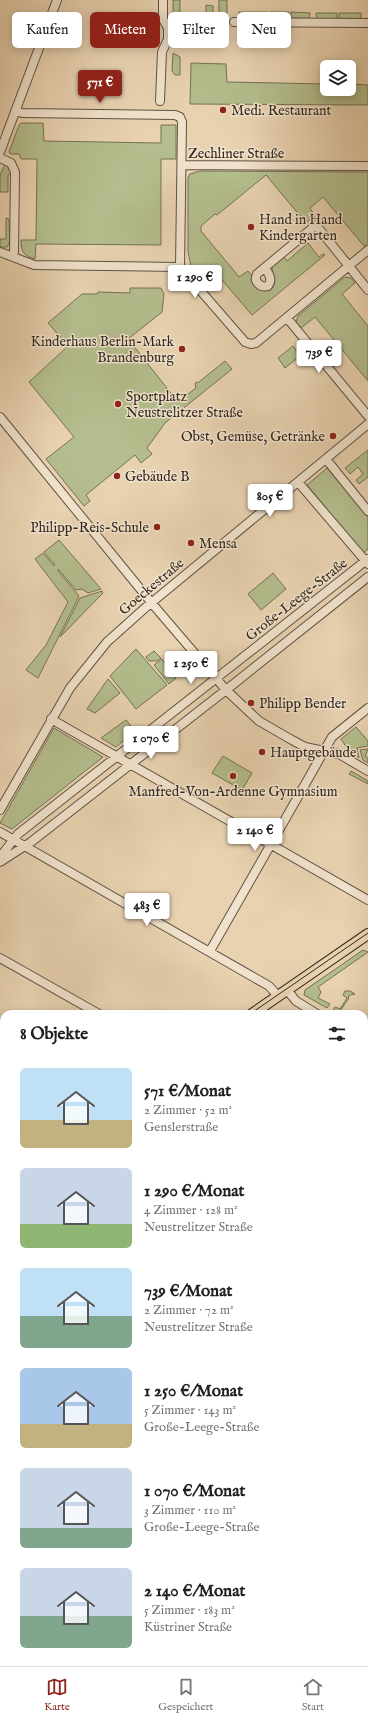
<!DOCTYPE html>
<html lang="de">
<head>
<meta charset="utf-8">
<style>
	body { margin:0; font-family:"IM FELL English",serif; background:#f6f6f6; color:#202124; height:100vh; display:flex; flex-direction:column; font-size:15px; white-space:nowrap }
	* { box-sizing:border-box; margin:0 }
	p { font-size:13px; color:#757577 }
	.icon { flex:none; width:22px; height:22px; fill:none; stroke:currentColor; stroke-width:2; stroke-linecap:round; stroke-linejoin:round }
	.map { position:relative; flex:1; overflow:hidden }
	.drawer { position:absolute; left:0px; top:1010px; width:368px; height:656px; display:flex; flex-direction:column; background:#fff; border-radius:12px 12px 0 0; box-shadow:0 2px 10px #0003 }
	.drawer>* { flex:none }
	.hud { position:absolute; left:12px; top:12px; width:344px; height:36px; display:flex; gap:8px }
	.buttons { position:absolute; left:320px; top:60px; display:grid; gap:8px }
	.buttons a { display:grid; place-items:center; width:36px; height:36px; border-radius:6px; background:#fff; box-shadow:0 2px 10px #0003; font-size:20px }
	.price { position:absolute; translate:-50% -34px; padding:0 9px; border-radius:4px; background:#fff; color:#222; font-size:13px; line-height:26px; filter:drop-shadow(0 1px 2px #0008) }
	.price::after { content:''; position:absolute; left:50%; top:24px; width:12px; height:9px; margin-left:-6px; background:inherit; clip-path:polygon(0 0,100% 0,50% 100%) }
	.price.selected { background:#8f2418; color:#fff }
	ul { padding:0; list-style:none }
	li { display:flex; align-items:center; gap:12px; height:100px; padding:0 20px }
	li span { display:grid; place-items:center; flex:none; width:112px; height:80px; border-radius:6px; color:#555 }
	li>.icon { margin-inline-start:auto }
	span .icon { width:48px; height:48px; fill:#fffc; stroke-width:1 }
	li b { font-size:17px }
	h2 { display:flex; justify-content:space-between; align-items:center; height:48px; padding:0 20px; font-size:17px }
	.chip { padding:0 14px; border-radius:6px; background:#fff; box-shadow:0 2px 10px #0003; font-size:14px; line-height:36px }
	.chip.selected { background:#8f2418; color:#fff }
	.tab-bar { display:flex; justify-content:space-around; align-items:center; height:56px; border-top:1px solid #e0e0e0; background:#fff; font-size:11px; color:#757577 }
	.tab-bar a { display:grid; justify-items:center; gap:2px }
	.tab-bar .selected { color:#8f2418 }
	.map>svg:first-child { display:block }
</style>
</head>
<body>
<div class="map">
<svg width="368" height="1666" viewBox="0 0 368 1666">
	<rect width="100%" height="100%" fill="#e8d2b0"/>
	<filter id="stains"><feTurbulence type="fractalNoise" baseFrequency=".005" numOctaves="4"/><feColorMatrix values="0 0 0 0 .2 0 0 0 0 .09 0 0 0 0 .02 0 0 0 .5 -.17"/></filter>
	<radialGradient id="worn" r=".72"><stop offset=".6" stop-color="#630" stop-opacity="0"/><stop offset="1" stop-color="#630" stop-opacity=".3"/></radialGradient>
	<!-- green -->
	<path fill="#b4bd8d" stroke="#747256" d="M173 0H180V16L173 17Z
		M219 0H227V19C217 17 219 8 219 0Z
		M206 5 213 6V17H206Z
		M239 12H268V20L241 19 239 16Z
		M270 12H289V20H270Z
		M291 12 310 13 309 19 291 20Z
		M316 13H337V20L317 19Z
		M339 13H361V20H339Z
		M173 22H180V43L173 32Z
		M173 53 180 57V75H175L172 71Z
		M191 63 226 64 227 82 327 84V89H349V84L368 85V105L190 104Z
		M21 123H43L44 141 161 143V125H176V159H161V245L36 244 35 259C24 256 21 252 21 240H36L37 159H21L19 154H11L9 152 19 125Z
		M5 164 10 166 12 173 8 175V192H0V175Z
		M200 171 368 172V243L364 246 323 197 310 208 315 216 306 223 266 175 217 215 215 214 201 226V231L239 277 248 271 252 276 251 280 261 290H270C279 282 272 275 272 266L283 256 287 261 308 243 319 257 323 254 325 255 252 315 222 280 220 275 217 277 209 268 198 277 191 266 188 252V178L190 174Z
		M6 218 9 219 10 241 7 247H0V239H6Z
		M345 277 351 278 355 283 342 294 368 326V381L315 317 301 328 296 322 298 316Z
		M130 288H161L164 294 162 312 128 339 178 402 196 388 195 383 199 382 225 361 232 369 165 423 147 448 152 454 141 463 135 455 86 495 90 501 84 506 46 459 74 437 29 382 68 346 48 323 82 294H97L98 292 130 293Z
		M293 346 300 356 285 368 278 358Z
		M368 450V477L359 484 356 480 363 474 358 467 350 474 345 468Z
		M327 468 368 517V549L363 553 307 485Z
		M59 540 101 589 88 593 82 589 76 590 58 569V571L79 596 38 678 26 670 46 645 68 602 35 559 43 553 53 565H55L44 552Z
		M273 573 286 589 261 610 248 594Z
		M102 591 103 593 60 637 80 598Z
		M136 649 167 685 136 709 110 676Z
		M154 651 161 658 157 661H149L146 657Z
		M162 659 176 678 169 684 154 665Z
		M108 679 120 693 95 713 87 709Z
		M126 720 135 731 116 747 101 738Z
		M356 727 368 741V746L357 748 359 758 348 750 341 739Z
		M54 728 103 757 12 829 0 823Z
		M368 749 365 756 368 758V763L363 760 360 750Z
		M223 756 252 773 242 790 212 773Z
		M351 771 368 781V784L349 774Z
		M363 950 368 952 318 987 321 992 318 998 330 1004 327 1008 304 995 305 990Z
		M345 991H350L355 994 350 995 348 997 349 998 338 1014 333 1011 335 1007 340 1009 347 998 343 995Z
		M364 1196 368 1198V1229L364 1227Z
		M4 1197V1232L3 1233 0 1229V1200Z
		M364 1296 368 1299V1551L364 1560Z
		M4 1441V1493L0 1494V1449Z"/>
	<!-- water -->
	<path fill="#98b6b2" stroke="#707d78" d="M364 1452H368V1533L364 1532Z"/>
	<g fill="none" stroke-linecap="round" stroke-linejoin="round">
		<defs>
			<path id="minor" d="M234 22 368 23
				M160 101 162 52 168 39V28L163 19V0
				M15 111 22 113 175 115 180 117 182 122 180 267
				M0 152 57 0
				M0 158 11 163 15 172 14 252 12 256
				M182 165 368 166
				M0 252 34 265 180 267 245 342 251 344 256 343 368 250
				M265 268C269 274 273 280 268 286 261 288 253 282 257 274L316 225 368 290
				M287 318 368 416
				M0 417 155 607 226 690 259 721 292 740 305 747 339 754 368 771
				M326 459 368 511
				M298 482 368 564
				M51 719 368 900
				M0 810 70 688 107 642 145 608 368 424
				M0 832 269 986 278 996
				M0 857 18 834 368 559
				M0 862 31 842 226 690 368 577
				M210 951 332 737 368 708
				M0 958 99 1014
				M287 990 296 1001 317 1014
				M364 1041 368 1043
				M364 1166 368 1169
				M0 1242 4 1248
				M364 1288 368 1290
				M0 1387 4 1380
				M0 1538 4 1541
				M364 1611 368 1613
				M210 1662 218 1666
				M62 1666 64 1662
				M127 1666 128 1662
				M311 1666 312 1662"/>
			<path id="major" d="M252 1014 368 934
				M0 1188 4 1185
				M0 1650 4 1652
				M26 1662 34 1666
				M0 1664 5 1666"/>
		</defs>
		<!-- minor casing -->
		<use href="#minor" stroke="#605244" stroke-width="10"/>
		<!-- major casing -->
		<use href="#major" stroke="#332820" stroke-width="12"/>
		<!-- minor -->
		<use href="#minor" stroke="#f0e2cc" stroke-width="8"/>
		<!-- major -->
		<use href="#major" stroke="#e8d2b0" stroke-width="10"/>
		<!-- tram -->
		<path stroke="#332820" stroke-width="1" d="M250 1014 368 933
			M0 1186 4 1183
			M0 1658 4 1660
			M13 1662 22 1666"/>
	</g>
	<!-- markers -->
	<g fill="#8f2418" stroke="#f0e2cc" stroke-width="1.5">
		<circle cx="223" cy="110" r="4"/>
		<circle cx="251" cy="227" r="4"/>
		<circle cx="182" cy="349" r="4"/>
		<circle cx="118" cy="404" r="4"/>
		<circle cx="333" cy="436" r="4"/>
		<circle cx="117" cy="476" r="4"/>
		<circle cx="157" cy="527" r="4"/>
		<circle cx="191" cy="543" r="4"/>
		<circle cx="251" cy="703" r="4"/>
		<circle cx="262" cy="752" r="4"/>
		<circle cx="233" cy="776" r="4"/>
	</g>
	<g text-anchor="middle" stroke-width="3" stroke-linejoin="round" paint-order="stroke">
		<!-- poi labels -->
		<g font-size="14" fill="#332820" stroke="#f0e2cc" text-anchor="start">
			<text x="231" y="115">Medi. Restaurant</text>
			<text x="259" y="224">Hand in Hand<tspan x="259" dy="16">Kindergarten</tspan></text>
			<text x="174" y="346" text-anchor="end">Kinderhaus Berlin-Mark<tspan x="174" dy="16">Brandenburg</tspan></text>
			<text x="126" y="401">Sportplatz<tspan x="126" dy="16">Neustrelitzer Straße</tspan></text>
			<text x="325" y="441" text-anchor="end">Obst, Gemüse, Getränke</text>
			<text x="125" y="481">Gebäude B</text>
			<text x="149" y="532" text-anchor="end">Philipp-Reis-Schule</text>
			<text x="199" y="548">Mensa</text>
			<text x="259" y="708">Philipp Bender</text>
			<text x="270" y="757">Hauptgebäude</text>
			<text x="233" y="796" text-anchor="middle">Manfred-Von-Ardenne Gymnasium</text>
		</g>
		<!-- street labels -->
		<g font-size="14" fill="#332820" stroke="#f0e2cc">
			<text x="236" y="158">Zechliner Straße</text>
			<text transform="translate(151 586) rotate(-40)" y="5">Goeckestraße</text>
			<text transform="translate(296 599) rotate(-38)" y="5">Große-Leege-Straße</text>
		</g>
	</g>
	<rect width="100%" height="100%" filter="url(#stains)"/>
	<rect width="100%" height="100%" fill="url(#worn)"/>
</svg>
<div class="buttons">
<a><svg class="icon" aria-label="layers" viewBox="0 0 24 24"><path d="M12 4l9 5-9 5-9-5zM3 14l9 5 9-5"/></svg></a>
</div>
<b class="price selected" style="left:100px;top:104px">571 €</b>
<b class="price" style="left:195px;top:299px">1 290 €</b>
<b class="price" style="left:319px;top:374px">739 €</b>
<b class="price" style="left:270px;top:518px">805 €</b>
<b class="price" style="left:191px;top:685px">1 250 €</b>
<b class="price" style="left:151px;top:760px">1 070 €</b>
<b class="price" style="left:255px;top:852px">2 140 €</b>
<b class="price" style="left:147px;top:927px">483 €</b>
<div class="hud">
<a class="chip">Kaufen</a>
<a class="chip selected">Mieten</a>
<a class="chip">Filter</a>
<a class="chip">Neu</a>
</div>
<section class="drawer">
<h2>8 Objekte<svg class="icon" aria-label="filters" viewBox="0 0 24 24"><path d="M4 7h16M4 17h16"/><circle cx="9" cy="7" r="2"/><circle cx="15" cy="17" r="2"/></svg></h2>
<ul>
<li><span style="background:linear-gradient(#bfe0f5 65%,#c2b280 0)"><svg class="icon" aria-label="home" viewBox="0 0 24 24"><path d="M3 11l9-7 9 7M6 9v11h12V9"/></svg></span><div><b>571 €/Monat</b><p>2 Zimmer · 52 m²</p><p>Genslerstraße</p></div></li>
<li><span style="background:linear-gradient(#c9d6e8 70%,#8fb573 0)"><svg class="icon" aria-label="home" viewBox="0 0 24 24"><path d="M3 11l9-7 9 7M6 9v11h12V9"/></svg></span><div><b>1 290 €/Monat</b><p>4 Zimmer · 128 m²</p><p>Neustrelitzer Straße</p></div></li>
<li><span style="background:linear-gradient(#bfe0f5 60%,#7fa58c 0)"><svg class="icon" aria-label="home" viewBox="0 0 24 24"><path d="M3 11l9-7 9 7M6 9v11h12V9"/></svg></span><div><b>739 €/Monat</b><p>2 Zimmer · 72 m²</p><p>Neustrelitzer Straße</p></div></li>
<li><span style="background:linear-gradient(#a9c7e8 70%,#c2b280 0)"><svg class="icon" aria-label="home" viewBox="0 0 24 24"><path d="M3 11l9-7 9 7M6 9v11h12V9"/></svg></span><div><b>1 250 €/Monat</b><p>5 Zimmer · 143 m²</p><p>Große-Leege-Straße</p></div></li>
<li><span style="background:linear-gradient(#c9d6e8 75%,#7fa58c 0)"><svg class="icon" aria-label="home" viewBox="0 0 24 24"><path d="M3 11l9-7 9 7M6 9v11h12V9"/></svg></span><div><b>1 070 €/Monat</b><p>3 Zimmer · 110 m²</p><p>Große-Leege-Straße</p></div></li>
<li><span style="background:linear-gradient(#c9d6e8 60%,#7fa58c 0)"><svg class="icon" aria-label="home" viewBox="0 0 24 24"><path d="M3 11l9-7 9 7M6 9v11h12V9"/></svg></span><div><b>2 140 €/Monat</b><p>5 Zimmer · 183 m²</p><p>Küstriner Straße</p></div></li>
</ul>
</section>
</div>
<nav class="tab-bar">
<a class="selected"><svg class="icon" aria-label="map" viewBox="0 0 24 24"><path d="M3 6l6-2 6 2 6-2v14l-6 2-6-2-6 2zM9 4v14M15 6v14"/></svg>Karte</a>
<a><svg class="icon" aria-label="saved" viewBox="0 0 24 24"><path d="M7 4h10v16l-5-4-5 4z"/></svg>Gespeichert</a>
<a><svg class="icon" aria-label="home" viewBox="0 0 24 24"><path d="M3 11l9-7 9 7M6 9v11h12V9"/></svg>Start</a>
</nav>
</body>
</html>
